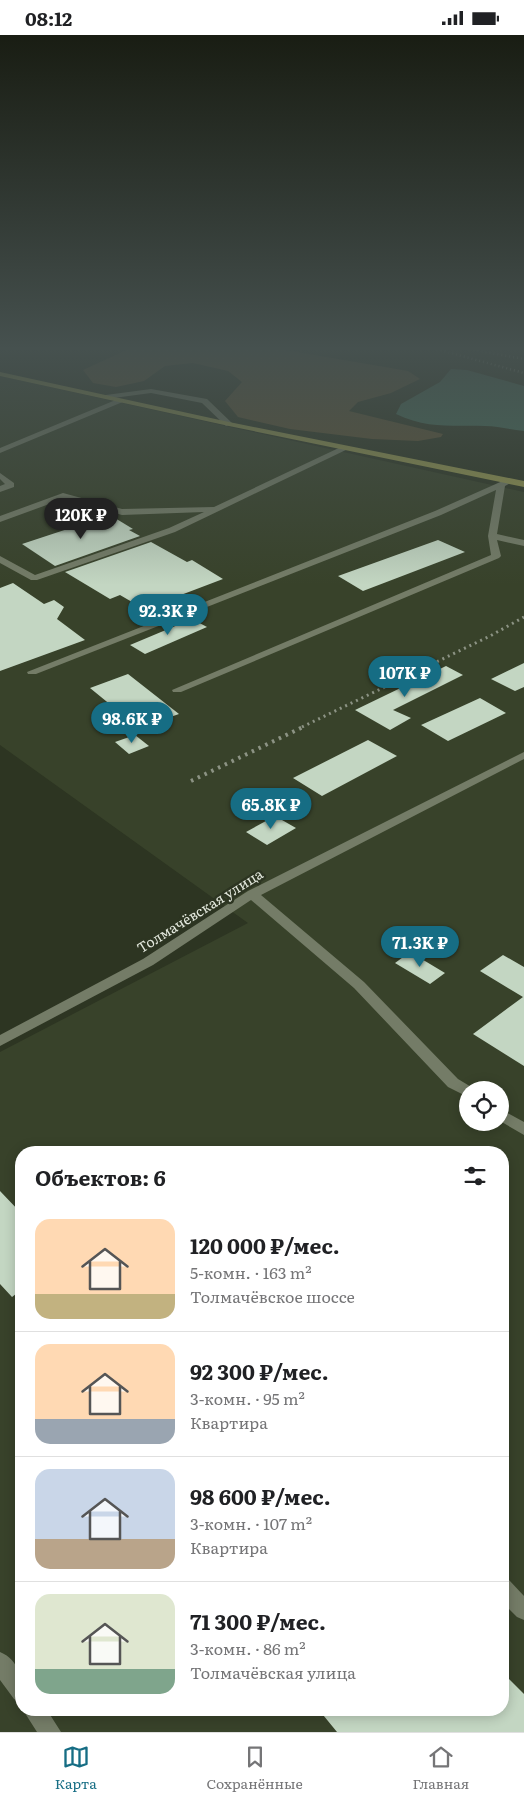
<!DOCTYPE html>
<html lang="ru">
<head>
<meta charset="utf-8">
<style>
	body { margin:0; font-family:Literata,serif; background:#f6f6f6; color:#202124; height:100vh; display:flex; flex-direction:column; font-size:19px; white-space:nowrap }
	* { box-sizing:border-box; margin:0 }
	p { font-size:16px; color:#757577 }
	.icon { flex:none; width:28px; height:28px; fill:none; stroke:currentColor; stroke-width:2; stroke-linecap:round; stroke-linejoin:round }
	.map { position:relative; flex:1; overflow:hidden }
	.sheet { position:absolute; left:15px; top:1111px; width:494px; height:570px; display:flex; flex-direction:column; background:#fff; border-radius:20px; box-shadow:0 2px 12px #0003 }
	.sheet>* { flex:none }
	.fabs { position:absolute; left:459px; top:1046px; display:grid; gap:10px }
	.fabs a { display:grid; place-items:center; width:50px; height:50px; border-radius:50%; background:#fff; box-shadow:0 2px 12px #0003; font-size:25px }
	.price { position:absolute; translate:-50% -42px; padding:0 11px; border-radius:18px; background:#166d84; color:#fff; font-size:16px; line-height:32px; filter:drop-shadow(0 1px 2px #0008) }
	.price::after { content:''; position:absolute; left:50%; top:30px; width:15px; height:11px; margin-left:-8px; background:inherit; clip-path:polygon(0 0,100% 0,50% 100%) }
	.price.active { background:#222; color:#fff }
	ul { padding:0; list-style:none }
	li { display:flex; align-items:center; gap:15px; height:125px; padding:0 20px }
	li+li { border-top:1px solid #e0e0e0 }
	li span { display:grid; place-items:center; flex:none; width:140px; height:100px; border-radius:15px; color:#555 }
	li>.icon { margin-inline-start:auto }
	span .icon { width:60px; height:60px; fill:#fffc; stroke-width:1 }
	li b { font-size:21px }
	h2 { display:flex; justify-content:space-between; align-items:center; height:60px; padding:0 20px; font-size:21px }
	.status { display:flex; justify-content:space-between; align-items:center; height:35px; padding:0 25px; background:#fff; direction:ltr }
	.status svg { height:14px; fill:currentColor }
	.menu { display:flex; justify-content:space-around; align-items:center; height:70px; border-top:1px solid #e0e0e0; background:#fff; font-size:14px; color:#757577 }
	.menu a { display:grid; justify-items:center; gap:2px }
	.menu .active { color:#166d84 }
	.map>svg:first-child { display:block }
</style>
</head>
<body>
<div class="status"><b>08:12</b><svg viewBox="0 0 49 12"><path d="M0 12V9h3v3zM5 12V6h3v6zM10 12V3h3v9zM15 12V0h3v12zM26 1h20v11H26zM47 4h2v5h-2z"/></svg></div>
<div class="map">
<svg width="524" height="1697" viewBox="0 0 524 1697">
	<rect width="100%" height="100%" fill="#2d3522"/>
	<!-- built -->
	<path fill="#38422a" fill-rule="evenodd" d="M0 341 524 457V1697H0V1017L248 888 0 710ZM468 1055H500V1088H468ZM21 1118H502V1675H21Z"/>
	<!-- green -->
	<path fill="#5e5234" d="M133 312H268L408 336 420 344 391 358 358 367 349 376 443 399 441 402 418 406 372 404 290 394 238 382 225 366 242 347 228 336 193 328 165 331 144 346 116 352 93 348 83 335Z"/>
	<!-- water -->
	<path fill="#456f5c" d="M451 334 467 335 524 351V396C511 395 498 391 485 391 452 390 427 394 396 379L401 369 440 347Z"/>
	<!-- building -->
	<path fill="#c3d6c2" d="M110 480 133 494 129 495 140 501 55 531 22 509Z
		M438 505 465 517 363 556 338 541Z
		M151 507 187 527 192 525 223 544 144 574 120 560 110 564 65 537Z
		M13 548 44 569 54 565 64 572 57 584 85 605 0 636V553Z
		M192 584 207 592 145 619 130 610Z
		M524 628V652L515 656 491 644Z
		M446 631 463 640 393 675 411 683 390 695 355 675Z
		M128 639 179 679 139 693 90 653Z
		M480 663 506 678 448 706 421 690Z
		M135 700 149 711 129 719 115 707Z
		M368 705 397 721 322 761 293 743Z
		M275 781 296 793 267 810 246 797Z
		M410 917 445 938 430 949 395 928Z
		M503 920 524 932V1031L473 999 523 962 480 936Z
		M0 1156 21 1178V1255L12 1262 0 1249Z
		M502 1637 524 1659V1697H337L319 1675H502Z"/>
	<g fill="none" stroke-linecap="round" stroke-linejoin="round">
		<!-- minor -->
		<path fill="#747c67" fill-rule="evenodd" d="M151 354 207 364 233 389 226 391 202 368 151 358 106 364 102 362 106 360Z
			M118 364 125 366 0 418V413Z
			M343 411 350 413 175 497 37 545H31L0 528V521L35 540 169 493 204 477 122 480 63 464 0 487V481L63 458 122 474 214 472Z
			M0 438 14 448V452L0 457V451L5 449 0 444Z
			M507 444 514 446 505 451 497 499 524 505V511L497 505 501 521 499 523 181 657H173L172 655 491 520 488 501 496 455 441 480 36 639H28L27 637 435 476Z
			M524 717V724L261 860 364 947 458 1044 473 1053 474 1055H468V1062L448 1052 354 953 251 865 153 930 0 1011V1000L143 924 248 856Z
			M500 1074 524 1087V1100L500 1086Z
			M502 1543 509 1545 524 1561V1585L517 1582 502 1567Z
			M0 1617C22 1626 21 1647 21 1667L14 1664 0 1645Z
			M23 1675H47L61 1697H37Z"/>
		<!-- major -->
		<path fill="#979850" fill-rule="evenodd" d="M0 337 229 387 524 446V452L229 391 0 341Z"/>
		<!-- rail-far2 -->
		<path stroke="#8c9384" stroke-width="2.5" stroke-dasharray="1 3" stroke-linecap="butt" d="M429 312 524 338
			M458 312 524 324"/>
		<!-- rail-far1 -->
		<path stroke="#8c9384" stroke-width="3" stroke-dasharray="2 4" stroke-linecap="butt" d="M302 692 490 601 524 582"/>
		<!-- rail -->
		<path stroke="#8c9384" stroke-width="4" stroke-dasharray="2.5 5" stroke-linecap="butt" d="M191 746 305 691"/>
	</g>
	<!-- sky -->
	<linearGradient id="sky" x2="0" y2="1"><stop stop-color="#191d13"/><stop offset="0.57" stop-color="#46514f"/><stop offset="1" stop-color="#46514f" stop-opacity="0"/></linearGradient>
	<rect width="524" height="550" fill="url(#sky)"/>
	<g text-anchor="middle" stroke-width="5" stroke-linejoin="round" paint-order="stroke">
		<!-- street labels -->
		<g font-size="14" fill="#e4e9de" stroke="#2d3522">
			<text transform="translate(200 876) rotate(-32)" y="5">Толмачёвская улица</text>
		</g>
	</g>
</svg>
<div class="fabs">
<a><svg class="icon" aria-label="locate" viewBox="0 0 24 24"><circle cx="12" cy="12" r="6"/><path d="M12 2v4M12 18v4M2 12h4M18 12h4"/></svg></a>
</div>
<b class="price active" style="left:81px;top:505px">120K ₽</b>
<b class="price" style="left:168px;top:601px">92.3K ₽</b>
<b class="price" style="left:405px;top:663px">107K ₽</b>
<b class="price" style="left:132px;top:709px">98.6K ₽</b>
<b class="price" style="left:271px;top:795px">65.8K ₽</b>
<b class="price" style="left:420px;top:933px">71.3K ₽</b>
<section class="sheet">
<h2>Объектов: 6<svg class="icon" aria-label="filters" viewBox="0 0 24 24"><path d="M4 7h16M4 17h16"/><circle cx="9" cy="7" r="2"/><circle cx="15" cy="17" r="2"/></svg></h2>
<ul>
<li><span style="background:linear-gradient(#ffd9b3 75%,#c2b280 0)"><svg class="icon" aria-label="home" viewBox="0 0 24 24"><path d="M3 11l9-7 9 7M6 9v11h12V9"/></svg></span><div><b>120 000 ₽/мес.</b><p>5-комн. · 163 m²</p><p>Толмачёвское шоссе</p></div></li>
<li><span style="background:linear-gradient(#ffd9b3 75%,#9aa5b1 0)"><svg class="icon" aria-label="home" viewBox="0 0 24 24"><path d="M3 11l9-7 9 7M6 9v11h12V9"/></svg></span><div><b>92 300 ₽/мес.</b><p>3-комн. · 95 m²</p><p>Квартира</p></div></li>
<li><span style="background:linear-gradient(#c9d6e8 70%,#b9a48a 0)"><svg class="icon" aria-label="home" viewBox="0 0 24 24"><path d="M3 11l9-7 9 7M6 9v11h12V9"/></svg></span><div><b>98 600 ₽/мес.</b><p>3-комн. · 107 m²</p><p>Квартира</p></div></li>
<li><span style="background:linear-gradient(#dfe7d0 75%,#7fa58c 0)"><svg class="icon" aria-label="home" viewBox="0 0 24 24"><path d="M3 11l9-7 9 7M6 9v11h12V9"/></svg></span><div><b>71 300 ₽/мес.</b><p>3-комн. · 86 m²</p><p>Толмачёвская улица</p></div></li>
</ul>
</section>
</div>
<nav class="menu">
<a class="active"><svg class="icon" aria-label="map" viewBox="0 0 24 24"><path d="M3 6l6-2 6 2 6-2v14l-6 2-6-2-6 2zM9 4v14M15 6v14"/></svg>Карта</a>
<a><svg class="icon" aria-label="saved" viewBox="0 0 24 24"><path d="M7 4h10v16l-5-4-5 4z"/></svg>Сохранённые</a>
<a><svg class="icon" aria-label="home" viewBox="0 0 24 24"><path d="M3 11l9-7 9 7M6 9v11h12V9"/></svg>Главная</a>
</nav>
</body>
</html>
